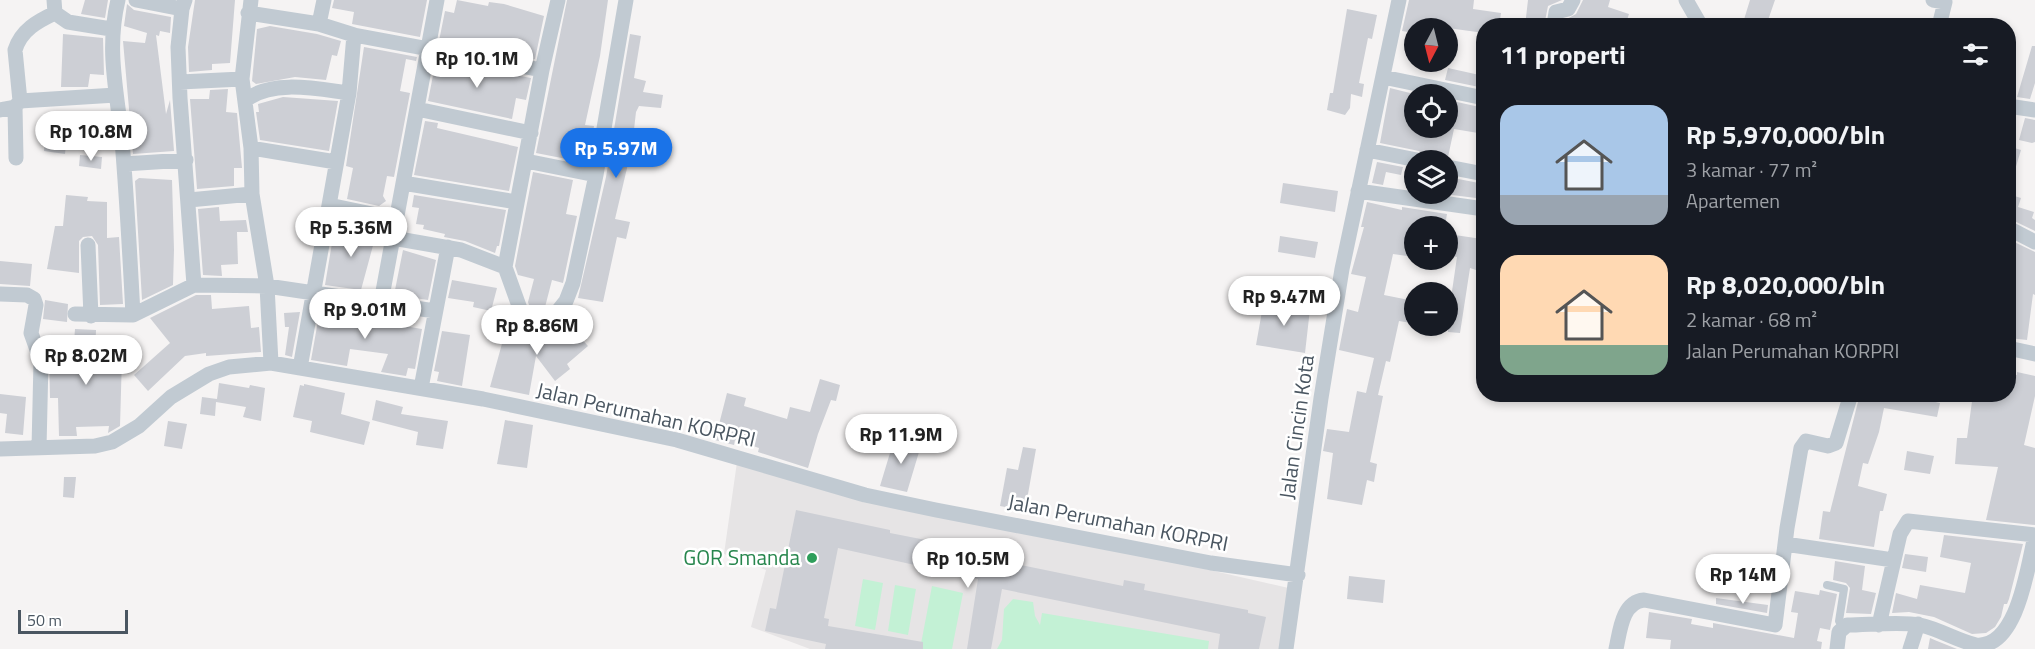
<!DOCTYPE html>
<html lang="id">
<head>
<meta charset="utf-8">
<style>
	body { margin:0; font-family:"Titillium Web",sans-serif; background:#242831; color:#f1f3f6; height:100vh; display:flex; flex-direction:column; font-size:22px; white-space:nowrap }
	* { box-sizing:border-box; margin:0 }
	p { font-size:20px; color:#9ea1a6 }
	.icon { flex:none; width:33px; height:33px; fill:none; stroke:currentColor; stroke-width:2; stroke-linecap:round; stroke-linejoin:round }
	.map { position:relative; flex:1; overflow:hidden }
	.side { position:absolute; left:1476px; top:18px; width:540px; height:384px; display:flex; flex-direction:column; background:#171b24; border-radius:24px; box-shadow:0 3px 9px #0003 }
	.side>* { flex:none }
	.needle { width:39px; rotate:187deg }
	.controls { position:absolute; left:1404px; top:18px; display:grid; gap:12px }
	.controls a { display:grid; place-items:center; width:54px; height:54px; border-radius:50%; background:#171b24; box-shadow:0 3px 9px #0003; font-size:30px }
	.scale { position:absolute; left:18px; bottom:15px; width:110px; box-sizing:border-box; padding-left:6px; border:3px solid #4a5661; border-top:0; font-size:16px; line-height:21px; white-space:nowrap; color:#4a5661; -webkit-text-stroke:4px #fff; paint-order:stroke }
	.price { position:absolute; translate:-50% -51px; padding:0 14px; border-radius:21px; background:#fff; color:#222; font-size:20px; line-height:39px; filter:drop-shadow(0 2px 3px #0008) }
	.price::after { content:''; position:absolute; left:50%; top:36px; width:18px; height:14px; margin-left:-9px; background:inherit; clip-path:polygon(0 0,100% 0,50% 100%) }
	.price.active { background:#1a73e8; color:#fff }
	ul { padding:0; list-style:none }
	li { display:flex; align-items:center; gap:18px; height:150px; padding:0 24px }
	li span { display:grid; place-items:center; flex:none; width:168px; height:120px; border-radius:18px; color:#555 }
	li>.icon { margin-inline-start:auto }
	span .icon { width:72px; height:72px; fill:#fffc; stroke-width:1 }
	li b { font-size:26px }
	h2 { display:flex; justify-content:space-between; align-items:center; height:72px; padding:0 24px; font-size:26px }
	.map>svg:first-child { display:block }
</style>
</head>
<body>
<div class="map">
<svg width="2035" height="649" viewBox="0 0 2035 649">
	<rect width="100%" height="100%" fill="#f5f3f3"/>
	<!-- education -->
	<path fill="#e6e4e5" d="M737 462 1293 589 1285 649H810L751 627 766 570 724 554Z"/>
	<!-- green -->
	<path fill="#c3f1d5" d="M863 579 883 583 875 630 855 626Z
		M895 585 916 589 908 635 888 631Z
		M932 586 963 593 952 649H920Z
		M1013 599 1033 602 1035 616 1040 625 1042 613 1209 641 1208 649H997L1002 640 1004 609Z"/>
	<!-- building -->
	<path fill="#cdcfd5" d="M85 0H108L105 18 81 14Z
		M195 0H235L230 63 212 64V70L189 72 188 47Z
		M334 0H427L420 37 352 24 354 12 332 8Z
		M457 0 488 6 489 2 504 4 544 16 535 59 439 41 445 11 454 13Z
		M567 0H608L600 56 585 125 594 126 591 147 580 145 577 161 536 153Z
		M1409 0H1474L1473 9 1501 13 1499 26H1484V33L1448 28H1414V33L1402 31Z
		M1528 0H1562L1548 6 1544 26H1525Z
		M1583 0H1610L1608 7 1629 14 1625 26H1564L1565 20 1576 14Z
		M1750 0H1775L1766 26H1742Z
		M127 4 134 10 171 17 170 33 160 31 159 36 156 35 166 114 170 100 174 151 133 154 123 41 145 43 147 33 124 26Z
		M1347 9 1377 15 1372 39 1368 38 1359 83 1364 84 1362 97 1351 94 1350 108 1345 115 1327 110 1330 93H1333Z
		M270 26 317 34 341 41 337 56 332 55 326 80 295 77 256 84 252 81 257 29Z
		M63 34 103 38 104 75 90 74 88 87H61Z
		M630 34 641 36 634 78 646 81 643 92 663 95 661 108 639 106 636 112 632 147 615 219 630 222 626 239 617 237 603 302 578 298 606 177Z
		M2032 46H2035V83L2030 99 2017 97Z
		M364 47 417 57 416 61 406 59 400 91 410 93 394 177 387 176 383 196 386 201 379 206 347 199 353 168 346 166Z
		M436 60 531 78 526 100 516 98 512 119 428 101Z
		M1448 68 1484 76V88L1445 80Z
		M1390 88 1414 94V128H1448V100L1484 108V134L1454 129 1448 157 1441 160H1427L1419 151 1380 143Z
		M228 89 226 112 237 113 242 168H234V186L197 189 190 99H209L210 90Z
		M283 97 338 101 329 151 260 140 256 112H259L258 104Z
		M2025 118 2035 120V142L2032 143 2019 140Z
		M425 121 438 123 437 128 518 147 509 191 414 175Z
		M54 122 68 124 65 154 44 151 45 135 52 136Z
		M2008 146 2021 150 2011 183H2008Z
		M80 155 102 157 101 169 79 166Z
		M1377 162 1403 167 1401 175 1386 172 1383 185 1372 183Z
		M533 172 573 180 566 214 577 216 563 283 552 280 544 311 537 315 531 311 528 302 534 279 518 275 515 266Z
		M1448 177 1484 184V199L1444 194H1448Z
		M139 178 172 180 174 250 173 285 142 300 135 181Z
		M1283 183 1338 191 1335 212 1280 203Z
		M2008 194 2021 198 2018 207 2034 212 2032 218 2035 220V231L2008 218Z
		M66 195 88 197 87 201 107 202V238L119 237 123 304 100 305 98 245 92 236 83 237 79 241V273L47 269 55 226H63Z
		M414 195 506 210 499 246H497L495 253 465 241 444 237 445 234 423 229 424 225 416 224 419 208 412 207Z
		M1367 202 1402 210V207L1447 214 1445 226H1414V257L1393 254 1384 295 1414 301V306L1411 323 1399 321 1390 362 1386 361 1378 395 1383 396 1370 462 1377 464 1374 482 1367 480 1362 505 1327 499 1333 453 1323 451 1327 429 1349 432 1357 391 1366 393 1374 358 1339 350 1347 309 1358 312 1366 277 1351 274 1364 227H1361Z
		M219 207 220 221 246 220 248 232H237L238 264 221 265 222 276 203 275 198 209Z
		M357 223 378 227 361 290 325 285 333 237 343 239 344 230 355 232Z
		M1448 234 1482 239 1476 270 1470 268 1460 333 1448 332V298H1451L1457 257 1448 255Z
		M1280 236 1318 242 1315 258 1278 252Z
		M2008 239 2035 252V295L2033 294 2027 340 2009 338 2014 293 2008 291Z
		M403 250 436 260 428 300 394 295Z
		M0 261 32 264 30 286 0 284Z
		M452 280 497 288 491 311 473 307 474 302 448 298Z
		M196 295H211L212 309 249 306 251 328 259 327 261 352 206 356V353L185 356 148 391 134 375 170 343 150 318Z
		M45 300 68 304 67 322 43 319Z
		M1264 300 1310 309 1305 353 1256 345Z
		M321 304 361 311 360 321 387 325 388 319 405 321 404 326 422 329 415 369 408 368 406 376 381 372 388 354 350 349 347 366 311 360Z
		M573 308 578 313 567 323 588 346 567 364 570 369 555 381 536 356 529 395 490 387 503 340 518 342 521 329 538 337 559 324Z
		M300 312 292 357 285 355 289 327H285L284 313Z
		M75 329 96 330 95 356 122 357 120 426 108 433 109 426 76 427 77 436H59L58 398H50L49 353 73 355Z
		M442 331 470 335 462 386 437 381 439 372 434 371Z
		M2017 372 2035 376V396L2024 445 2035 448V525L1986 520 1998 467 1955 464 1957 438H1967L1973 394H2008V373L2017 375Z
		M820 379 840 385 836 401 831 400 818 434 808 468 758 452 759 448 735 440 734 445 715 440 727 393 746 398 744 406 787 419 790 407 810 412Z
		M219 383 249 388 250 385 265 388 261 421 243 417 246 407 216 402 215 416 200 414 202 397 217 399Z
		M304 384 345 393 341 414 370 422 364 445 310 432 312 421 293 417 300 385 304 386Z
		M0 394 26 397 23 435 5 433 7 414 0 413Z
		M1860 394H1899L1940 403 1937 417 1884 408 1879 432 1868 464 1863 463 1858 486 1887 494 1883 511H1880L1874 547 1819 539 1823 511 1830 512Z
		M376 400 403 407 401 414 448 421 443 449 416 445 418 432 372 420Z
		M505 420 533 425 527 468 497 464Z
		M168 421 187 424 182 449 164 446Z
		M908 437 922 442 907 492 880 486 893 443 905 446Z
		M1023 447 1036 449 1025 511 1000 506 1007 468 1018 470Z
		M1907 451 1934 456 1930 474 1904 470Z
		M64 477H76L74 498 63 497Z
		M796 510 890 530V533L987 552 988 547 1014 554 1011 563 1123 586 1124 580 1145 584 1144 590 1248 610V613L1266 617 1259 649H1218L1220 634 1002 589 991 649H967L978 579 838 548 824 618 829 619 828 626 923 642V649H825L826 644 765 631 770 608 776 609Z
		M1944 535 2023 544 2009 599 2007 604H2004L2001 617 1995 627 1986 633 1972 634 1934 617 1909 612 1892 613 1896 593 1917 599 1920 585 1965 593 1971 563 1940 557Z
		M1905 554 1928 557 1926 572 1902 568Z
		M1835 561 1865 566 1862 590 1876 593 1871 614 1846 613 1850 588 1846 583 1833 580Z
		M1349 576 1385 580 1383 603 1347 599Z
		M1820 590 1837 594 1830 630 1820 628 1817 641 1822 642 1821 649H1670L1671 640 1646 638 1649 612 1692 619 1691 624 1713 628V623L1794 638 1798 613 1791 612 1795 591 1819 595Z
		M1716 598 1768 605 1767 613 1716 604Z
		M1930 638 1937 641 1957 649H1928Z"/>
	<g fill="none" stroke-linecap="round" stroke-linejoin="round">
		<!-- service -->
		<path stroke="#c1cad2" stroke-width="8" d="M1827 585 1844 589 1839 621 1842 627"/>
		<!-- minor -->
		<path stroke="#c1cad2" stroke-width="15" d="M54 0 55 13 68 22 111 29
			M118 0C106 50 117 91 122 141 127 199 130 257 133 315
			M136 0 182 9 185 0
			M251 0 242 79 251 148 252 194 267 286 271 363
			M558 0 542 70 505 267 523 317 531 324 538 326 554 316 566 301 573 283 596 175 626 0
			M1686 0 1701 26
			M1933 0 1945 2 1939 26
			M182 9 178 47 180 98 194 285
			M248 13 319 24 354 35
			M319 24 324 0
			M1554 26 1556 12 1568 9 1573 0
			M1383 77 1484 98
			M180 82 242 79
			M246 100C272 79 318 89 349 93
			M20 101 116 95
			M2008 106 2035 110
			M15 107 16 158
			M417 109 531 133
			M0 110 15 107 20 101 15 50C21 30 38 21 55 13
			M251 148 336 162
			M1367 150 1417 160
			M526 161 596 175
			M124 164 186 160
			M1448 167 1484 174
			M403 183 517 202
			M1358 191 1484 209
			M189 200 252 194
			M329 205 396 219
			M2008 228 2035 242
			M393 238 461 250 505 267
			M88 245 91 316
			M0 294 27 295 34 299 36 305 31 333 41 361 39 448
			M381 302 437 0
			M75 314 133 315 194 285 267 286 435 311
			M2008 348 2035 354
			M300 368 349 93 354 35 542 70
			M421 388 448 247
			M0 449 95 446 112 442 139 426 171 397 209 374 229 367 271 363 483 399 677 440 865 495 936 510 1211 563 1298 575
			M1785 544 1893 560
			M1879 625 1900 534 1908 521 2035 535
			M1286 649 1321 398 1342 269 1399 0
			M1616 649C1620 631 1622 602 1644 600L1775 625 1787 528 1801 448 1806 441 1828 446 1836 443 1851 394
			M1837 649 1839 632 1847 625C1868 625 1900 621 1920 625 1939 629 1956 640 1976 645 2018 649 2028 564 2035 536
			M1910 649 1918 624"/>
	</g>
	<!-- markers -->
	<circle fill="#2e9e5b" stroke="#fff" stroke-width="2" cx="812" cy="558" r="6"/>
	<g text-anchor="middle" stroke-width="5" stroke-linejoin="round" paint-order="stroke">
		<!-- street labels -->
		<g font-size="21" fill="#4a5661" stroke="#fff">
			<text transform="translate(646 415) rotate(13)" y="7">Jalan Perumahan KORPRI</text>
			<text transform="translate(1297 427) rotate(-82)" y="7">Jalan Cincin Kota</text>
			<text transform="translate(1118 523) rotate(11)" y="7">Jalan Perumahan KORPRI</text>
		</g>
		<!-- leisure labels -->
		<g font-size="21" fill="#27864d" stroke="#fff" text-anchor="end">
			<text x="800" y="565">GOR Smanda</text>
		</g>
	</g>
</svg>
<div class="controls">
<a><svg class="needle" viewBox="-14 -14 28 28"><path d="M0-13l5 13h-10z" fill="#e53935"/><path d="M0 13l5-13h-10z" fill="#9ea1a6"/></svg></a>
<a><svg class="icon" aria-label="locate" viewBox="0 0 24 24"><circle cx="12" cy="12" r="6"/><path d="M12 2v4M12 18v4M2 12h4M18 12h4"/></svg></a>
<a><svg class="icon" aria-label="layers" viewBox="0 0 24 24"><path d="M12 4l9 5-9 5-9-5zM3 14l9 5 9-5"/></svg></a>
<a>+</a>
<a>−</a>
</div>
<div class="scale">50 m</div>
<b class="price" style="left:477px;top:89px">Rp 10.1M</b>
<b class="price" style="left:91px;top:162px">Rp 10.8M</b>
<b class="price active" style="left:616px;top:179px">Rp 5.97M</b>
<b class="price" style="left:351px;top:258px">Rp 5.36M</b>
<b class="price" style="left:1284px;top:327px">Rp 9.47M</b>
<b class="price" style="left:365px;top:340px">Rp 9.01M</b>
<b class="price" style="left:537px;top:356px">Rp 8.86M</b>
<b class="price" style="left:86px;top:386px">Rp 8.02M</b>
<b class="price" style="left:901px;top:465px">Rp 11.9M</b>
<b class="price" style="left:968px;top:589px">Rp 10.5M</b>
<b class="price" style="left:1743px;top:605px">Rp 14M</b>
<section class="side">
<h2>11 properti<svg class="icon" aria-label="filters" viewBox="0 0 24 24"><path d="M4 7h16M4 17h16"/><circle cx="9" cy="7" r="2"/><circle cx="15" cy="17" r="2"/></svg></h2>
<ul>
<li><span style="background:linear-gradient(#a9c7e8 75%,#9aa5b1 0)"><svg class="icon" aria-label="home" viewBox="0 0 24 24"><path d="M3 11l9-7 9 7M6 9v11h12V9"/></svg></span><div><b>Rp 5,970,000/bln</b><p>3 kamar · 77 m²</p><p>Apartemen</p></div></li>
<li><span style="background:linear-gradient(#ffd9b3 75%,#7fa58c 0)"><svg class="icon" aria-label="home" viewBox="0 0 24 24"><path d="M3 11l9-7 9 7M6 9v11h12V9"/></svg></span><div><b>Rp 8,020,000/bln</b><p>2 kamar · 68 m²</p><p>Jalan Perumahan KORPRI</p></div></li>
</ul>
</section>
</div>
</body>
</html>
